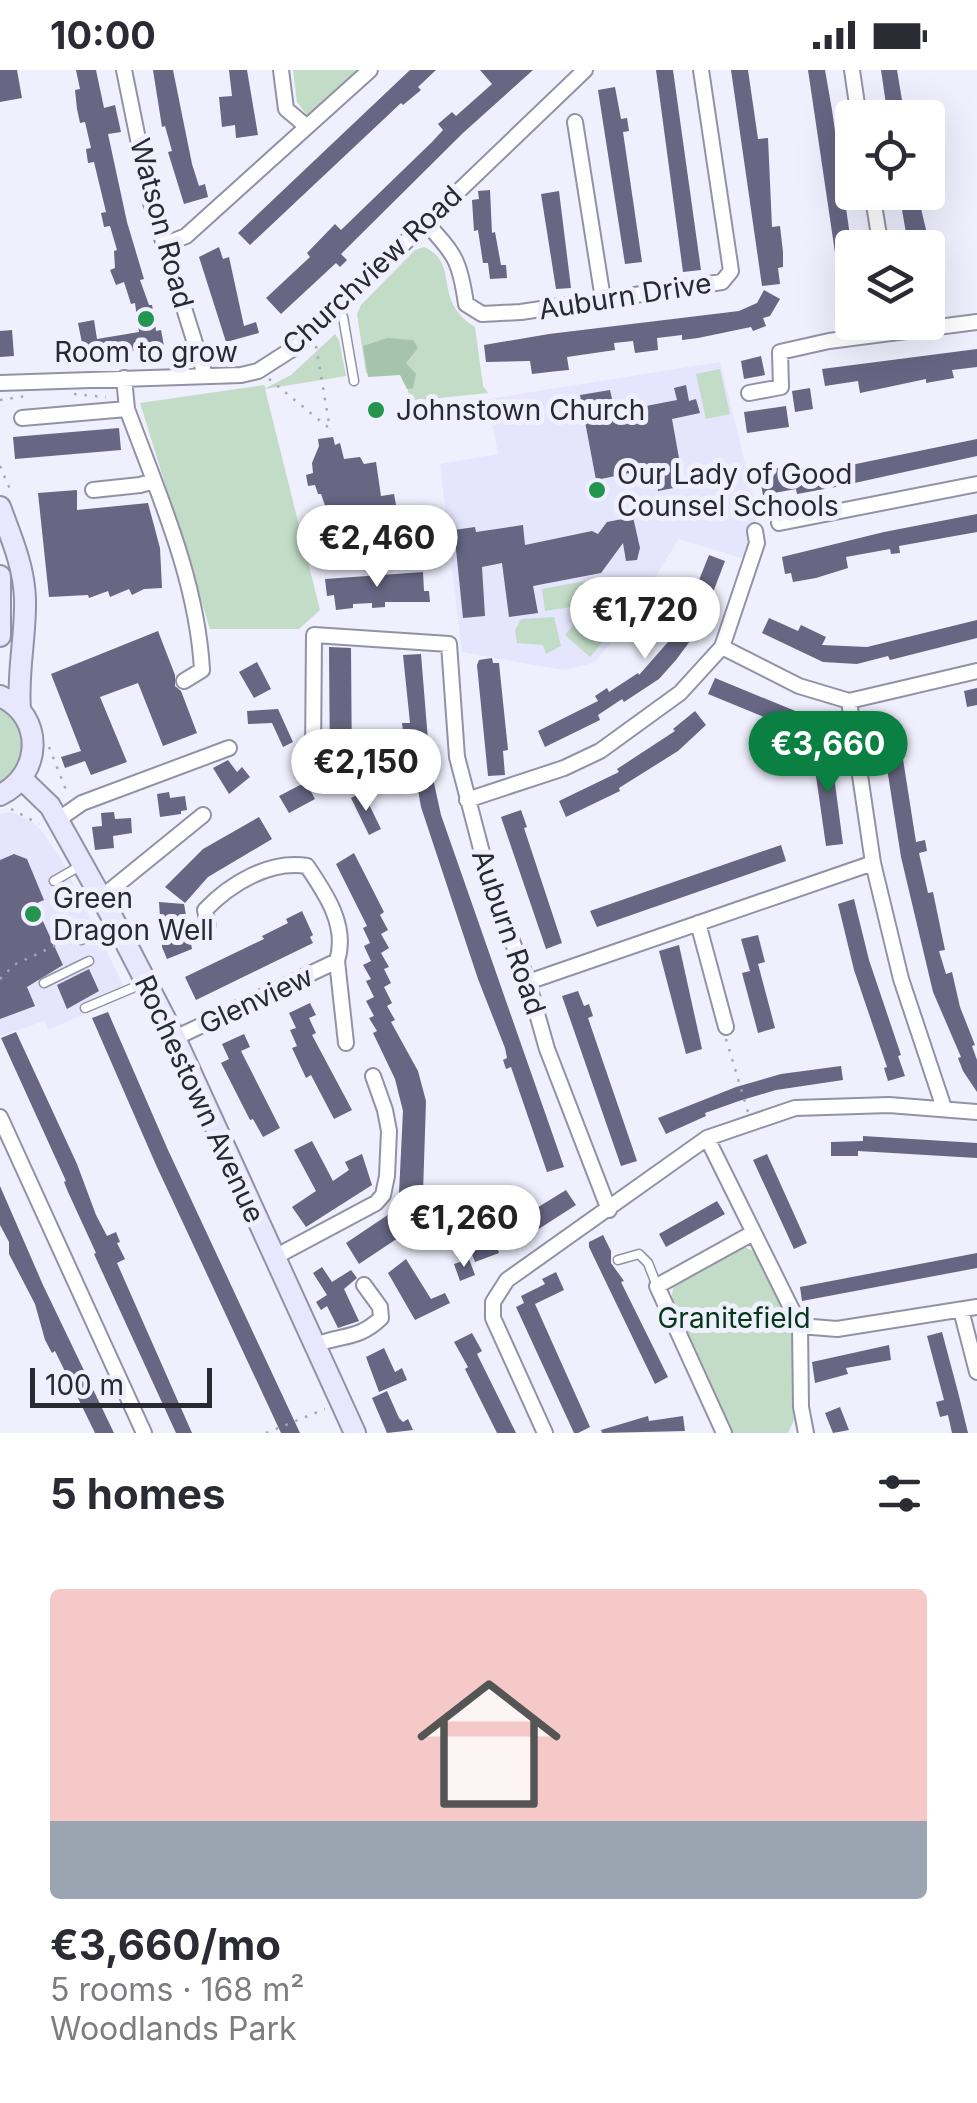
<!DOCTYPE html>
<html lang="en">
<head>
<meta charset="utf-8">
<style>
	body { margin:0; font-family:Inter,sans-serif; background:#f2f2f3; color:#2b2b33; height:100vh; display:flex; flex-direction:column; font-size:38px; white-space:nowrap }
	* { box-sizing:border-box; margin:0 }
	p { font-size:32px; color:#7c7c81 }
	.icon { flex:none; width:55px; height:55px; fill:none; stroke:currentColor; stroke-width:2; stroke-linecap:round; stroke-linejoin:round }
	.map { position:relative; height:1363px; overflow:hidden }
	.drawer { display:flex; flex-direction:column; background:#fff; flex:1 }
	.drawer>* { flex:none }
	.tools { position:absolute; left:835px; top:30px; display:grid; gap:20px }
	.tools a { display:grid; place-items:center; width:110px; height:110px; border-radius:10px; background:#fff; box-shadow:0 10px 40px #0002; font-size:50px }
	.scale { position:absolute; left:30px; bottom:25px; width:182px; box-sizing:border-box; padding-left:10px; border:5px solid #2a2932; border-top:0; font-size:28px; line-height:35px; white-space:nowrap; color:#2a2932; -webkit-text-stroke:8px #efeffd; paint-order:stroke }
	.price { position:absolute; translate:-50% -85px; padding:0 22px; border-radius:35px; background:#fff; color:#222; font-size:32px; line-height:65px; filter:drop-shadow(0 2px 5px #0008) }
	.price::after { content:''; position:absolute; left:50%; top:60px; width:30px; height:22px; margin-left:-15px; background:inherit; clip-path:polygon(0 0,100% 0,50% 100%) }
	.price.current { background:#0b8043; color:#fff }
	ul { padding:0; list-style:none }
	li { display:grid; align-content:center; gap:20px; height:530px; padding:0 50px }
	li span { display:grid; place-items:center; height:310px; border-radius:10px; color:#555 }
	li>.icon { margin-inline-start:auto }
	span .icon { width:180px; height:180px; fill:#fffc; stroke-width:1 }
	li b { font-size:42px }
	h2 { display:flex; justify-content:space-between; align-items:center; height:120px; padding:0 50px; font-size:42px }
	.status { display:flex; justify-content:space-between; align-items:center; height:70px; padding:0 50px; background:#fff; direction:ltr }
	.status svg { height:28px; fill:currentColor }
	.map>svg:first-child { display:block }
</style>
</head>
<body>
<div class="status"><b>10:00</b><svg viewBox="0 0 49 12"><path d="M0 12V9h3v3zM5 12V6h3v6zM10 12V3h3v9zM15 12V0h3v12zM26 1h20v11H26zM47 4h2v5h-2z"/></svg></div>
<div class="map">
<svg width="977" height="1363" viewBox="0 0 977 1363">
	<rect width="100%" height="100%" fill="#efeffd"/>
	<!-- built -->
	<path fill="#e5e5fd" d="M720 292 758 446 745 489 679 469 621 560 594 593 563 600 462 582 440 394 498 384 488 329Z
		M11 742 31 751 42 761 61 789 128 925 48 960 44 951 0 966V744Z"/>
	<!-- green -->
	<path fill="#c2dcc7" d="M293 0H360L309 48 297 32Z
		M424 177C461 193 431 230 475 257L483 316 488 323 410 331 403 298 366 303 357 244 361 235 415 180Z
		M335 264 339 270 346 306 265 319 320 540 299 559H210L140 333 264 315 266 318 291 305Z
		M720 299 730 344 706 349 696 304Z
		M585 511 590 534 545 541 542 519Z
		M604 520 628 542 590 587 565 565Z
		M554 547 561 576 546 584 543 575 517 573 515 560 521 549Z
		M0 636C17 646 32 672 22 692 17 701 7 710 0 718Z
		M742 1176 758 1183 792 1256 794 1350 788 1363H733L671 1229 674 1214Z"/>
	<!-- forest -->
	<path fill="#a6c3ac" d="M387 268 413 270 418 278 406 293 416 304 413 318 407 319 400 305 368 307 363 276Z"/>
	<!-- building -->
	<path fill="#676683" d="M0 0H17L22 28 0 32Z
		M76 0H96L104 38 115 35 121 62 108 64 127 152 144 209 140 210 149 235H152L156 261 161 260 164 276 85 288 78 253 94 250 97 269 139 262 135 233 131 234 124 212 116 215 110 200 115 198 114 181 117 180 110 156 104 157 101 143 106 142 94 92 88 93 86 79 91 78 85 52 80 53 77 39 75 20 80 19Z
		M153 0H173L192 94 199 116 205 114 208 127 184 134 168 82 172 81 165 56 162 57Z
		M229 0H247L258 65 236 68 235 55 222 57 219 27 232 26Z
		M410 0H436L418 17 421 20 403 35 401 33 250 175 238 163Z
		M480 0H533L463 63 341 184 347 190 340 197 336 193 281 244 266 228 310 187 307 183 335 154 341 160 432 72 443 60 438 54 452 42 456 46 492 14Z
		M656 0H673L701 200 683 202Z
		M731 0H748L758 69 768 68 772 157 780 156 783 182V197L778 198 780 214 762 216Z
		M808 0H825L832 40 851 173 852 257H847L837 196Z
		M881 0H897L905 48H888Z
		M615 17 621 49 627 48 629 61 623 62 642 192 625 194 598 20Z
		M490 120 492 163 495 162 501 195H506L507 208 490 209 488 193H483L478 160 474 161 472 130 479 129 478 121Z
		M559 121 571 218 556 219 541 124Z
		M899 122H917L929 172 908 175Z
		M219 177 223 189 229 187 244 256 256 252 259 263 226 272 199 187Z
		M764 220 780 229 770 246 763 248 766 256 753 261 751 257 698 268 682 270V265L657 268 658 280 635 283 633 271 614 273 615 280 567 287 569 300 558 301 532 304 530 291 486 292 484 275 549 264 739 241 757 233Z
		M12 260 14 286 0 287V261Z
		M977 279V297L952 300 954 308 926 313V309L860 323 858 311 825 316 822 299Z
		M761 286 765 305 744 309 741 291Z
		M686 315 689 331 696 329 700 343 672 349 684 416 658 421 654 398 596 410 580 325 610 320 615 342 677 330 674 318Z
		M810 318 813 339 795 342 792 321Z
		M786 336 789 357 747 363 744 342Z
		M119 358 121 380 15 389 13 367Z
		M333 367 335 375 340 373 344 389 360 387 364 394 376 392 381 426 394 424 396 435 404 439 418 437 426 483 409 486 408 481 391 484 384 456 346 463 343 447 334 449 333 443 328 444 321 424H318L315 415 308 416 306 405 313 403 312 393 319 376 318 369Z
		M977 369V386L841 416 797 424 796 419 763 425 760 408 774 406 772 399 786 397 788 408Z
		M77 420V440L148 433 160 478 162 518 144 519 132 525 129 519 110 527 108 521 89 528 88 525 49 527 38 423Z
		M977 444V462L899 476 900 483 891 484 890 479 846 487 848 498 816 508 793 512 791 503 785 504 782 487 884 462Z
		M633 447 640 478 637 490 626 491 623 473 601 503 533 516 538 543 509 547 502 493 482 497 485 546 463 548 454 460 475 457 476 462 523 455 525 475 592 461 598 464 607 452Z
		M709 485 725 491 699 559 676 590 659 609 624 632 622 629 598 645 600 650 545 677 538 661 598 631 595 626 607 618 609 622 638 603 639 605 668 572 690 541 687 540Z
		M423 502 424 521H429L430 532H385V537L372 538V533L353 534V538L336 540 334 525 327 526 325 509Z
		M769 548 798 561 801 555 826 567 822 575 867 577 977 550V568L890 590 888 586 857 594 823 592 762 563Z
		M158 561 175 605V616L181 621 197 663 163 676 138 613 100 627 127 692 91 705 85 691 65 698 61 687 81 681 51 604Z
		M329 577 351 578 352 707H330Z
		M421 584 430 695 441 745 564 1097 547 1102 511 997 506 999 503 990 507 988 505 978 478 909 421 737 409 669H404L402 653H410L403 585Z
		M492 588 493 593H499L508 680 503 681 505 705 488 706 477 595 479 590Z
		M257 592 271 619 254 628 239 602Z
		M715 608 822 652 815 668 708 624Z
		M977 618V635L967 637 964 621Z
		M278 639 293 672 283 677 272 653 248 654 247 641Z
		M695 641 706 655 678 681 619 718 620 721 566 747 559 731 619 702 617 699 675 661 673 659Z
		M897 651 916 772 925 770 927 781 919 783 928 823 933 822 945 880 939 881 946 904 952 902 960 937 975 975 972 976 977 990V1022L963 1001 958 988 961 987 933 922 901 787 880 654Z
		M830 676 843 774 826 776 812 678Z
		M228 690 237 702 242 697 250 707 229 724 213 698Z
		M306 712 315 729 289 743 279 726Z
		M169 722 170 728 185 726 187 740 181 741V744L160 747 157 724Z
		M363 722 381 759 369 765 351 728Z
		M521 740 527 757 524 758 562 873 546 879 501 747Z
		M114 742 115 749 131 748 132 763 113 766 114 778 95 780 92 757 102 756 101 743Z
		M259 747 272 769 208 807 185 833 165 817 203 779Z
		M781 775 786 791 597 857 590 841Z
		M354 783 384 842 380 845 388 860 381 864 389 878 381 883 389 897 384 899 391 913 384 917 392 933 387 936 395 950 391 952 418 1001 426 1031 423 1123H399L403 1041 395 1009 373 963 377 961 369 948 374 946 366 931 374 927 366 911 371 909 363 895 371 891 364 876 370 873 363 858 367 856 336 794Z
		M14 784 27 789 44 830 35 834 63 895 27 917 35 936 0 949V790Z
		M854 829 869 890 901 985 898 986 905 1006 888 1011 884 998 887 997 854 900 838 834Z
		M159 832 184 834 192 879 167 889 162 877Z
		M302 841 313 865 310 867 313 873 196 930 185 907 264 869 262 866 288 853 286 849Z
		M758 865 765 892 758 894 775 958 758 963 742 903 750 901 741 869Z
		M679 875 702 979 686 984 659 881Z
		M89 899 99 921 67 939 57 915Z
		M578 921 584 936 589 934 593 946 588 948 637 1091 621 1096 562 926Z
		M310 933 316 945 309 948 316 963 312 965 352 1040 334 1049 311 1005 306 1008 292 978 297 976 290 960 296 958 289 943Z
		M108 942 168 1080 300 1363H281L156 1095 92 948Z
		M16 962 77 1094 96 1145 107 1166 116 1162 120 1172 117 1173 125 1189 117 1193 192 1363H176L94 1184 96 1183 68 1122 64 1112 66 1111 1 968Z
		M244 964 250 977 241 981 280 1058 263 1067 253 1049 250 1050 221 993 229 989 222 974Z
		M841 996 843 1010 776 1020 739 1031 705 1043 706 1046 666 1064 658 1048 736 1017 781 1004Z
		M863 1066 977 1073V1088L858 1081V1086H831V1072L863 1071Z
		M312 1071 333 1111 349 1100 345 1092 362 1084 372 1115 306 1157 292 1137 316 1121 294 1080Z
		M767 1084 807 1173 794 1179 753 1090Z
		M0 1116 43 1215 114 1363H95L55 1281 52 1283 45 1270 35 1234 9 1184V1172L0 1155Z
		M566 1120 576 1135 534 1162 497 1177 499 1183 475 1192 464 1164 476 1160 478 1166 522 1147Z
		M410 1130 425 1150 359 1194 346 1173Z
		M717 1131 725 1144 666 1177 659 1164Z
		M603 1165 611 1181V1193L624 1211 621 1212 668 1307 655 1314 589 1177V1172Z
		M977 1183V1198L802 1231 800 1217Z
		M406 1189 431 1229 445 1223 450 1233 415 1250 388 1203Z
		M469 1189 475 1205 460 1211 454 1194Z
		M322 1197 332 1212 351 1200 357 1208 344 1219 359 1251 338 1258 327 1236 321 1240 316 1232 327 1225 313 1203Z
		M556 1202 564 1220 535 1234 590 1357 578 1363H574L516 1237 524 1233 521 1226 545 1214 542 1209Z
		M942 1262 958 1322 968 1363H952L948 1345 940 1347 936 1332 944 1330 927 1266Z
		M472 1263 482 1281 477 1284 516 1363H497L465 1299 468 1297 454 1272Z
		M889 1275 891 1290 846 1298 848 1304 815 1313 812 1292Z
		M384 1278 395 1302 402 1298 407 1310 379 1322 366 1287Z
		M387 1321 399 1348 403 1352 408 1349 413 1360 387 1363 372 1328Z
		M840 1337 849 1360 833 1363 825 1343Z
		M648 1346 649 1351 683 1346 685 1361 602 1363 601 1360Z"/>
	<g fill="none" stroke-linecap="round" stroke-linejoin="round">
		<defs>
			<path id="lane" d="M336 240 343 247 354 311
				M54 811 80 796
				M81 870 113 857
				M44 913 89 891
				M85 938 142 914
				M618 1190 639 1184 648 1193 657 1216"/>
			<path id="street" d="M124 0 151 133 205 305
				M281 0 286 39 306 56
				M852 0 859 48
				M575 52 603 229
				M872 122 881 178
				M426 153C455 184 460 191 466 234L482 244 521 242 722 212 731 201 701 0
				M166 174 186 166 370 0
				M0 313 241 305 258 301 297 276 585 0
				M749 323 781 317 780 282 829 271 977 252
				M127 339C158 423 197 509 202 600L184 611
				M22 348 127 339 124 308
				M93 420 140 415 154 411
				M779 453 977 414
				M722 577 799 616 849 631 977 601
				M849 631 873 793 901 909 944 1038
				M313 687 314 565 449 574 457 687 491 817 528 912 547 979 609 1140
				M467 730 564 698 600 681 680 623 722 577 757 473 755 461
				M59 749 82 733 229 678
				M102 827 203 745
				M698 853 726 957
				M208 855 205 840C231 813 270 790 307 796 326 824 348 856 337 891L346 973
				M528 912 873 793
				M175 968 337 891
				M0 1047 144 1363
				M707 1068 800 1256 801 1337 806 1363
				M273 1188 376 1133 383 1125 387 1106 389 1061 385 1040 373 1006
				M961 1240 977 1302
				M800 1256 837 1259 977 1237
				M315 1275C343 1264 358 1270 381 1248L380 1237 364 1215
				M545 1363 493 1248V1232L507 1210 707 1068 795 1038 889 1035 977 1042
				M724 1363 657 1216 753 1163"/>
			<path id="secondary" d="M0 437C11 467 24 496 25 529 26 566 17 602 20 640
				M0 506V566
				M0 626C45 646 42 705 0 725
				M22 709 50 736 117 856 175 968 355 1363"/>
		</defs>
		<!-- lane casing -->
		<use href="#lane" stroke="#9292a7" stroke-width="11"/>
		<!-- street casing -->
		<use href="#street" stroke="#9292a7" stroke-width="18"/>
		<!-- secondary casing -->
		<use href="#secondary" stroke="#9292a7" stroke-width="24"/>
		<!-- path -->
		<path stroke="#a7a6b2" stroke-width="2.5" stroke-dasharray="2.5 8" stroke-linecap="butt" d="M316 276 330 359
			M269 309 329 358
			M74 324 106 327
			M0 330 26 326
			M0 396 12 424
			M49 677 68 725
			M11 739 39 754
			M0 909 14 895 71 868
			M726 969 748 1042
			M266 1363 325 1339"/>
		<!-- lane -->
		<use href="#lane" stroke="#fff" stroke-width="8"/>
		<!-- street -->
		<use href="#street" stroke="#fff" stroke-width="14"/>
		<!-- secondary -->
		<use href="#secondary" stroke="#e8e7fd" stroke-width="20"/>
	</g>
	<!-- markers -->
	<g fill="#24954f" stroke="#efeffd" stroke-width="4">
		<circle cx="146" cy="249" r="10"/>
		<circle cx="376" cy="340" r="10"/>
		<circle cx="597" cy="420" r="10"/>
		<circle cx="33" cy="844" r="10"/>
	</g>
	<g text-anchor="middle" stroke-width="10" stroke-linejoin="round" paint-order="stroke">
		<!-- street labels -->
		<g font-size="28" fill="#2a2932" stroke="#efeffd">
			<text transform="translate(162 153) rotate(75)" y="10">Watson Road</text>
			<text transform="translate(372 200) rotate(-43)" y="10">Churchview Road</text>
			<text transform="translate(625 226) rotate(-9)" y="10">Auburn Drive</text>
			<text transform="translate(509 862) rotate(71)" y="10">Auburn Road</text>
			<text transform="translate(256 930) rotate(-25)" y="10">Glenview</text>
			<text transform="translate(200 1029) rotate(65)" y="10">Rochestown Avenue</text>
		</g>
		<!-- poi labels -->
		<g font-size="28" fill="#2a2932" stroke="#efeffd" text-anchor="start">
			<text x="146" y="292" text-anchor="middle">Room to grow</text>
			<text x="396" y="350">Johnstown Church</text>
			<text x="617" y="414">Our Lady of Good<tspan x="617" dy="32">Counsel Schools</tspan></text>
			<text x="53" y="838">Green<tspan x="53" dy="32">Dragon Well</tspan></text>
		</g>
		<!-- park labels -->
		<g font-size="28" fill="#053819" stroke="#efeffd">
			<text x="734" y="1258">Granitefield</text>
		</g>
	</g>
</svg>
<div class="tools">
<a><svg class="icon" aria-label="locate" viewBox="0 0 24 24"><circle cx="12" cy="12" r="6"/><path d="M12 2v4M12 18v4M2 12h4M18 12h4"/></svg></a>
<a><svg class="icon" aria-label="layers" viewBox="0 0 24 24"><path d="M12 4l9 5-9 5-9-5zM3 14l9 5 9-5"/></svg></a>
</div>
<div class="scale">100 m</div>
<b class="price" style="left:377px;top:520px">€2,460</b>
<b class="price" style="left:645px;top:592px">€1,720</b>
<b class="price current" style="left:828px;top:726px">€3,660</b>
<b class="price" style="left:366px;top:744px">€2,150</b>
<b class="price" style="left:464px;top:1200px">€1,260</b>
</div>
<section class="drawer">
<h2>5 homes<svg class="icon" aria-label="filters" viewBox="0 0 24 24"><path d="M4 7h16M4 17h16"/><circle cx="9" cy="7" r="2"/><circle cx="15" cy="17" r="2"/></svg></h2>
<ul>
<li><span style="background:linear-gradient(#f6c9c9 75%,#9aa5b1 0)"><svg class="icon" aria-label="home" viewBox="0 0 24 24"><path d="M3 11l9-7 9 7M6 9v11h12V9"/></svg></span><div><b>€3,660/mo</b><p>5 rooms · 168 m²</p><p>Woodlands Park</p></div></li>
</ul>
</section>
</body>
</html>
